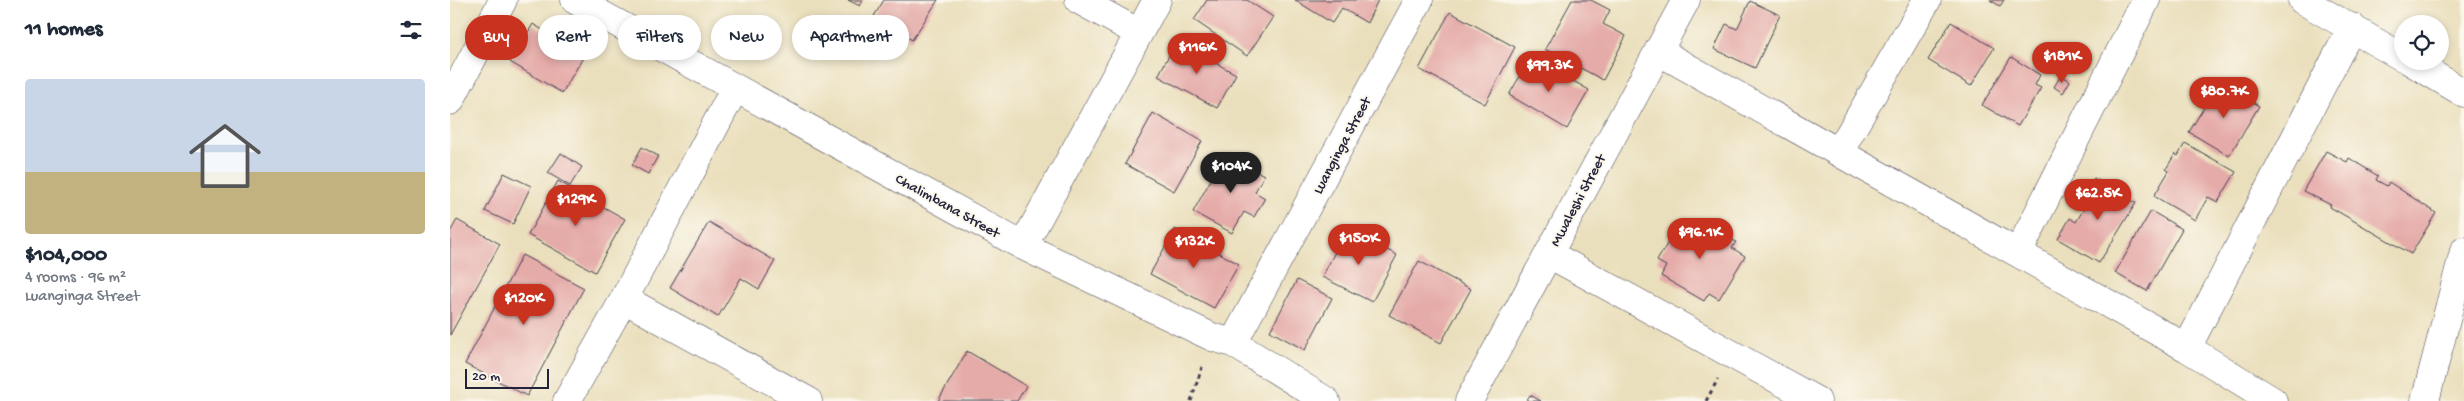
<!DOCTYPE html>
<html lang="en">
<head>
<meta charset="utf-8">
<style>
	body { margin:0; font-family:"Gochi Hand",sans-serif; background:#f2f2f3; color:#1f2937; height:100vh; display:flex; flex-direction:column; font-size:19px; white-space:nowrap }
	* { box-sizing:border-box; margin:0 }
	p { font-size:16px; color:#747a83 }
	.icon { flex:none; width:28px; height:28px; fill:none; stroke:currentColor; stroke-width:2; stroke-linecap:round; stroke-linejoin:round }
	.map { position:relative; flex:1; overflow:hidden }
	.sheet { display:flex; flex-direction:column; background:#fff; width:450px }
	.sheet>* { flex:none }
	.top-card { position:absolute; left:15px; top:15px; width:475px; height:45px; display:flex; gap:10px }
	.tools { position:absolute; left:1944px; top:15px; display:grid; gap:10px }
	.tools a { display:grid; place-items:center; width:55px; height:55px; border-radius:50%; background:#fff; box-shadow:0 2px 8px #0003; font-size:25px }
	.scale { position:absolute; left:15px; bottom:12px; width:84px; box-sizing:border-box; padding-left:5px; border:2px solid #22223b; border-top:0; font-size:14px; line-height:18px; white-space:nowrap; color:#22223b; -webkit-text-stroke:4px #fbf7ec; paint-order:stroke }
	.price { position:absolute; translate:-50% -42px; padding:0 11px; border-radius:18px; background:#c8321e; color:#fff; font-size:16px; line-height:32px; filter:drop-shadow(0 1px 2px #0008) }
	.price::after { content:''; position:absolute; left:50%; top:30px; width:15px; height:11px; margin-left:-8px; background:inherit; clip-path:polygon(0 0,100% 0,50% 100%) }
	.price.current { background:#222; color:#fff }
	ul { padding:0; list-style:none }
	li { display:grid; align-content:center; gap:10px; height:265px; padding:0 25px }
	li+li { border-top:1px solid #e0e1e3 }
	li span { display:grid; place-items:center; height:155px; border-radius:5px; color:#555 }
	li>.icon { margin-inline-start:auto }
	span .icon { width:90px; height:90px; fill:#fffc; stroke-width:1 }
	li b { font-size:21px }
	h2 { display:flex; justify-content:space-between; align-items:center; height:60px; padding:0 25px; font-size:21px }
	.tag { padding:0 18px; border-radius:22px; background:#fff; box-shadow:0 2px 8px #0003; font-size:18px; line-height:45px }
	.tag.current { background:#c8321e; color:#fff }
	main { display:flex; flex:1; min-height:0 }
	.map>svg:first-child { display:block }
</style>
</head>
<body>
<main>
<section class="sheet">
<h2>11 homes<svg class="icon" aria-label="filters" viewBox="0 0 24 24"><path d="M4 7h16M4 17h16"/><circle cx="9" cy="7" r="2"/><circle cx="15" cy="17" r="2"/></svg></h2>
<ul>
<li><span style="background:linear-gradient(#c9d6e8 60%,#c2b280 0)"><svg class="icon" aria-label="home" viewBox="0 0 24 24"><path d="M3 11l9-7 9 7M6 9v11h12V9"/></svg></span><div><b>$104,000</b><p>4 rooms · 96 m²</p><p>Luanginga Street</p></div></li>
</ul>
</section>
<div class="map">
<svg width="2014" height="401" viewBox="0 0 2014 401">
	<rect width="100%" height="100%" fill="#fbf7ec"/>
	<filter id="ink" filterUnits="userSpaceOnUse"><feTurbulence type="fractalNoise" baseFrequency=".02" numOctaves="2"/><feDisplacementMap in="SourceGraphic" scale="10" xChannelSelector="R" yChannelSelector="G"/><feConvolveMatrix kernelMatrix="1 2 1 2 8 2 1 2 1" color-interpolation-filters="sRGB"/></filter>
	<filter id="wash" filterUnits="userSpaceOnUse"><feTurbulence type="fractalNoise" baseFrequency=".0096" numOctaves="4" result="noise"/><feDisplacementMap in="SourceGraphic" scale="20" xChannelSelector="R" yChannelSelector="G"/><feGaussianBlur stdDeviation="1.12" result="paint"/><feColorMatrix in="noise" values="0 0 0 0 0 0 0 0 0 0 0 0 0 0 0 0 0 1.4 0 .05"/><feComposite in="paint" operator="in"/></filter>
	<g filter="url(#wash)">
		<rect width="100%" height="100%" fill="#eadfbc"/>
		<g id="blocks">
			<!-- building -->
			<path fill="#e5aba9" d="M398 0H413L410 6Z
				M434 0H488L462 40 424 16Z
				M757 0H797L823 17 797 56 744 20Z
				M845 0H928L917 23 892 8 882 23Z
				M1122 0H1141L1160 10 1153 24 1176 36 1153 80 1095 49Z
				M1540 0H1554L1550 6Z
				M1300 1 1330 15 1305 68 1264 49 1276 24 1287 29Z
				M1000 12 1065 47 1035 104 969 69Z
				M1501 22 1544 48 1521 86 1478 60Z
				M83 24 134 56 112 93 60 62Z
				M726 42 786 74 767 108 708 76Z
				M1081 57 1139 90 1117 129 1059 95Z
				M1561 57 1590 75 1585 85 1591 88 1568 126 1532 105Z
				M1611 75 1620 81 1613 93 1604 87Z
				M1769 83 1809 106 1779 156 1739 132Z
				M703 113 752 141 724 191 675 164Z
				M1735 143 1786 172 1768 202 1758 197 1745 220 1704 196 1719 171 1716 169 1725 154 1728 156Z
				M192 147 208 156 198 174 182 165Z
				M1876 151 1897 162 1899 158 1928 176 1926 180 1937 186 1939 182 1986 213 1961 254 1880 207 1881 205 1853 191Z
				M111 153 132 167 120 186 98 173Z
				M775 154 814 175 805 192 815 198 804 217 794 212 782 233 743 212Z
				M54 173 81 186 63 224 35 211Z
				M1644 178 1686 203 1649 263 1608 239 1620 218 1626 222 1638 202 1632 199Z
				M108 181 175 219 145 272 78 235Z
				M1701 211 1732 229 1697 291 1665 273Z
				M1248 219 1286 242 1282 248 1295 256 1269 299 1259 293 1254 301 1211 276 1216 266 1207 261 1231 220 1243 227Z
				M7 220 50 244 0 335V232Z
				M259 222 325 261 309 289 291 278 268 317 220 288Z
				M725 229 789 264 764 308 700 274Z
				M897 229 947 255 922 302 872 277Z
				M72 255 134 288 77 396 15 364Z
				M969 261 1021 289 991 343 939 315Z
				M847 280 882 298 855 350 820 331Z
				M517 351 576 386 567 401H488Z
				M1080 395 1091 401H1076Z"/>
		</g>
	</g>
	<g filter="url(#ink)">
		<use href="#blocks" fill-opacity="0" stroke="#403e4e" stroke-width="1"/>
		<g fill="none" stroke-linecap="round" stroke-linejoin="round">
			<defs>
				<path id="minor" d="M125 0 573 246 762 337 783 343 876 401
					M629 0 689 33
					M1852 0 1952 57
					M1208 51 1737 348 1823 401
					M1960 61 2014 93
					M0 101 53 0
					M1389 152 1477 0
					M573 246 707 0
					M1568 253 1696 0
					M1099 254 1367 401
					M174 299 358 401
					M783 343 969 0
					M1737 348 1902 27
					M117 401 174 299 285 88
					M1019 401 1236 0
					M1975 401 2014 251"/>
			</defs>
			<!-- minor casing -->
			<use href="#minor" stroke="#403e4e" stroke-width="29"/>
			<!-- path -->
			<path stroke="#403e4e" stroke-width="3" stroke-dasharray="4 4" stroke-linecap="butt" d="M741 401 753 364
				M1256 401 1268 379"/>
			<!-- minor -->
			<use href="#minor" stroke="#fff" stroke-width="28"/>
		</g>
	</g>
	<g text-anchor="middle" stroke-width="4" stroke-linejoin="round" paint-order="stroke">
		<!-- street labels -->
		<g font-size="15" fill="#22223b" stroke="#fbf7ec">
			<text transform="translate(891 145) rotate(-62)" y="5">Luanginga Street</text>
			<text transform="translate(1127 200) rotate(-62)" y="5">Mwaleshi Street</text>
			<text transform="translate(498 205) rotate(29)" y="5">Chalimbana Street</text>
		</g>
	</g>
</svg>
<div class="tools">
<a><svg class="icon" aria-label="locate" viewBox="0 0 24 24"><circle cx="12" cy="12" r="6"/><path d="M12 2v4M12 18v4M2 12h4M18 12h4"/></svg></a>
</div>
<div class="scale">20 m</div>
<b class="price" style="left:747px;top:75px">$116K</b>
<b class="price" style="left:1612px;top:84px">$181K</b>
<b class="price" style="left:1099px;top:93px">$99.3K</b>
<b class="price" style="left:1774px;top:119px">$80.7K</b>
<b class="price current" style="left:781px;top:194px">$104K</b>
<b class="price" style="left:1648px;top:221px">$62.5K</b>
<b class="price" style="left:126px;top:227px">$129K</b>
<b class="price" style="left:1250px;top:260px">$96.1K</b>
<b class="price" style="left:909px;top:266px">$150K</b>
<b class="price" style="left:744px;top:269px">$132K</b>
<b class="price" style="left:74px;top:326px">$120K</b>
<div class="top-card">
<a class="tag current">Buy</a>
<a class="tag">Rent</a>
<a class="tag">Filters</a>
<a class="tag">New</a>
<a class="tag">Apartment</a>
</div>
</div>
</main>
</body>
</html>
